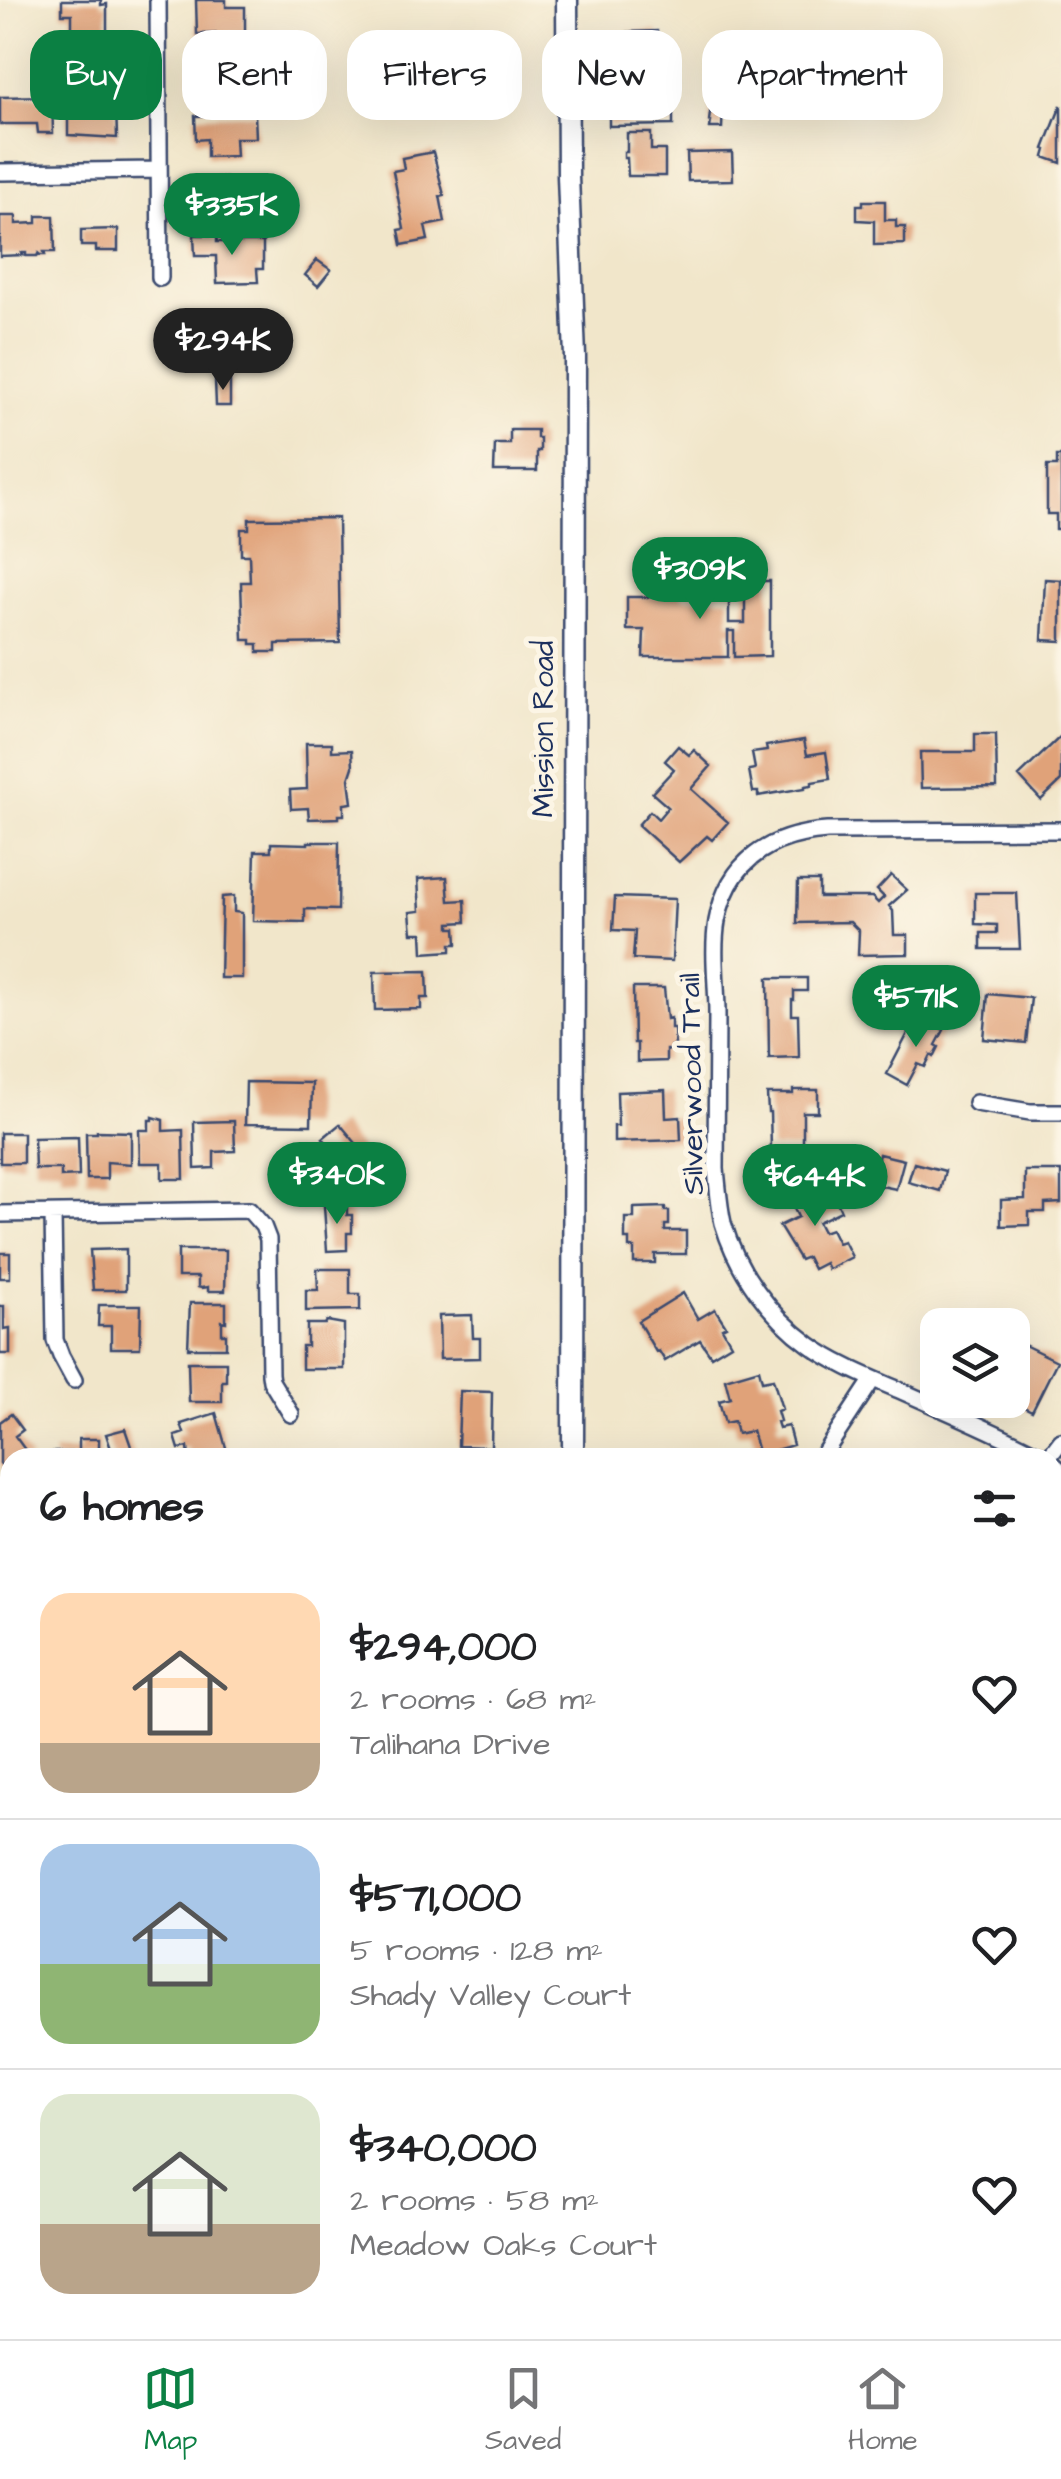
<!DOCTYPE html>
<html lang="en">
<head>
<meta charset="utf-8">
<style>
	body { margin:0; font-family:"Architects Daughter",sans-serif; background:#f6f6f6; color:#202124; height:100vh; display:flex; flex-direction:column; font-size:38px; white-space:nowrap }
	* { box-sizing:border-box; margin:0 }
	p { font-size:32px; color:#757577 }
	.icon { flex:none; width:55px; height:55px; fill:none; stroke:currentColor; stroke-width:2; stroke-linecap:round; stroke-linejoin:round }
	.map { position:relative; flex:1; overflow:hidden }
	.drawer { position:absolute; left:0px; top:1448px; width:1062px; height:892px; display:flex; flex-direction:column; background:#fff; border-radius:30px 30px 0 0; box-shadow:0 10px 40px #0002 }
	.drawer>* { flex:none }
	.guide { position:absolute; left:30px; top:30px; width:1002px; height:90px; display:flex; gap:20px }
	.buttons { position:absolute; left:920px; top:1308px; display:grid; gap:20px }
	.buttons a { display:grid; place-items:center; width:110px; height:110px; border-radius:20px; background:#fff; box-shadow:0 10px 40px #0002; font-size:50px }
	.price { position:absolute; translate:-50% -85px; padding:0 22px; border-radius:35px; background:#0b8043; color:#fff; font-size:32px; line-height:65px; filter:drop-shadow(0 2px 5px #0008) }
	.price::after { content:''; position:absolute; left:50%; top:60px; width:30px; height:22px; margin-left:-15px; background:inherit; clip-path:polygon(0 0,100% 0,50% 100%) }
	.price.on { background:#222; color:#fff }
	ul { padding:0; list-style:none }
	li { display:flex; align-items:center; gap:30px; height:250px; padding:0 40px }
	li+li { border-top:2px solid #e0e0e0 }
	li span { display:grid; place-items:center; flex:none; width:280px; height:200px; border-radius:30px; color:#555 }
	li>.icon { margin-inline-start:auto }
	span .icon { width:120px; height:120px; fill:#fffc; stroke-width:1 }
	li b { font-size:42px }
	h2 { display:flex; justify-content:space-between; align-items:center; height:120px; padding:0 40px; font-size:42px }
	.tag { padding:0 35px; border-radius:30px; background:#fff; box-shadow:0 10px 40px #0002; font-size:35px; line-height:90px }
	.tag.on { background:#0b8043; color:#fff }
	.tabs { display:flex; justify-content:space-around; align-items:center; height:140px; border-top:2px solid #e0e0e0; background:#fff; font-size:28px; color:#757577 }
	.tabs a { display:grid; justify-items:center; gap:5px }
	.tabs .on { color:#0b8043 }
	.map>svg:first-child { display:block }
</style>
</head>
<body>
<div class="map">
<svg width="1061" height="2339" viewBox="0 0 1061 2339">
	<rect width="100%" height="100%" fill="#fcf5e5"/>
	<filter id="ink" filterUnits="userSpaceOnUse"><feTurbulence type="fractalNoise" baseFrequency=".01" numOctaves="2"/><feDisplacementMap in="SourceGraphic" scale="20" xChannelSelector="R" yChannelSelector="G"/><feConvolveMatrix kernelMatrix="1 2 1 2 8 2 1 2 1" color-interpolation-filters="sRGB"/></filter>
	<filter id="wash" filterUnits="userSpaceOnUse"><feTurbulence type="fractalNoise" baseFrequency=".0048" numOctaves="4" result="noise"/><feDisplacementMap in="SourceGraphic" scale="40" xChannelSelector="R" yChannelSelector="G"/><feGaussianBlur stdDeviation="2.25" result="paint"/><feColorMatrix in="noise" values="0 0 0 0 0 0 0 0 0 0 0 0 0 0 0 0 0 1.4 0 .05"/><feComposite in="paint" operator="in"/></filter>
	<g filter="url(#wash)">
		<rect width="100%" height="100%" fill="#f1e6ca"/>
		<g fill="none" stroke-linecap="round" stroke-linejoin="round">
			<!-- stream -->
			<path stroke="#7ebef3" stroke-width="5" d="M1052 1690 1061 1683
				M1048 2330 1061 2339"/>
		</g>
		<g id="blocks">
			<!-- building -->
			<path fill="#e0a279" d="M62 0H101V5L107 4V35H102V51H72V14H62Z
				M196 0H226V7H245V33L197 34Z
				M657 31V45L669 44 670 67 629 68 628 32Z
				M716 54H740L741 84 717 85Z
				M238 58 239 73 246 72V88H239L240 106 199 108 197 60Z
				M654 93V104H673V125L609 126V113H623V94Z
				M52 96 53 133H38L37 124H0V97Z
				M93 104H116L117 138 68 135V107H93Z
				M711 105 723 106 722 128H710L711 121H709Z
				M1061 105V163L1044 157 1046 150 1044 149Z
				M255 114 256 138H235L236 156 207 157V139L196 140 195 116Z
				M627 133H651V150H665V176H628L627 158H624V152H627Z
				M433 152 444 195 440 196 445 222 425 226 428 240 402 245 399 230 404 229 393 171 404 169 402 158Z
				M732 152 733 180 688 181 687 153Z
				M197 178H226L227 227H199Z
				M863 201H885V220H896V227H905V244L874 245V221L857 220V205H863Z
				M0 216H16V224L37 223V216H54L55 252H44L45 255H39V252L37 256H26V253H22L23 255 0 256Z
				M118 229V251H96V246H81V230Z
				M194 235H217V242H263V269H257L258 282 217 283 216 256H195Z
				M317 260 331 270 318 286 305 275Z
				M215 380H230V406H216Z
				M510 430H537V438H540V451H537V471H494L495 444H510Z
				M1057 456H1061V529H1056V514H1047V466H1057Z
				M338 518 340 643 276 644V652H258V644H251V640H243L241 582H250L249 555H241V529H249V519Z
				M664 567 682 568V598H729V623H745V581H770V656L734 657V631H728V657H643L644 630H627V597H664Z
				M1045 579 1061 580V641L1042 640Z
				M975 734H996L997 787 921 788 920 752H975Z
				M1061 736V781L1041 800 1019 776Z
				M804 740 807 755 826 752 830 779 812 782V785L805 786V788L758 796V792H753L749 770 755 769 752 753 767 751 766 746Z
				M306 743H332V751L352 750 353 767 349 779 352 803 344 804V815H339V818L309 819 308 808 291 809 290 790 307 789Z
				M678 746 689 755 694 750 711 766 691 789 728 822 712 840 707 836 679 862 638 825 650 811 658 819 668 807 652 793 674 769 665 761Z
				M308 842H339L338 910 305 909V922L253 921 255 851H271V843L308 844Z
				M891 875 907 890 889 906 893 911 894 935H908V954L858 955 859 931 850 922 797 923 798 881H819V897H872L878 903 884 897 877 890Z
				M447 877 449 901 465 900 466 922 450 923V928H456L457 944H451V951L423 953 422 933H412L410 912 420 911 418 879Z
				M975 893H1017L1020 949H981V933H997V925L975 924Z
				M234 896V912L242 913V978H220L222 897Z
				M615 897 675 899 672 961 633 959 635 931 613 930Z
				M427 971 428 998H421V1009L375 1010 374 972Z
				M768 978H807V991H794V1000H792V1015H798L799 1057 769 1058Z
				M633 988H664L667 1019 671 1018V1028H674L675 1046H671V1050H666V1061L637 1062V1043H634Z
				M988 994 1031 998 1026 1043 984 1039Z
				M917 1016 944 1030 936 1045 939 1047 934 1057 931 1055 925 1067 918 1064 907 1085 887 1074Z
				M246 1082 312 1083 311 1125 245 1124Z
				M665 1090 666 1118 680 1117 681 1140 614 1142V1126H618L617 1092Z
				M793 1090H818V1112H803V1148H771L770 1112H768L767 1094H793Z
				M153 1117 163 1120V1131L183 1130 184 1179H162V1163H140L139 1130H149V1120H153Z
				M234 1121 235 1151 214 1152V1168L195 1169 194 1122Z
				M340 1124 375 1166 350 1184 332 1162 338 1157 323 1138Z
				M97 1131 131 1132V1164L107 1162V1179H87L86 1133H97Z
				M0 1133H23V1163H0Z
				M78 1137 79 1176 61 1177V1169H35L34 1138Z
				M879 1154 904 1160 896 1189 872 1184Z
				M914 1163 945 1171 940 1191 908 1182Z
				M1025 1171H1061V1203L1045 1204V1212H1029V1225L1001 1226V1200L1025 1199Z
				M828 1182 841 1211 818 1222 823 1232 831 1229 838 1243 844 1241 852 1257 828 1269 825 1263 813 1269 807 1257 800 1260 779 1226 798 1217 790 1200Z
				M324 1206H347V1215H352V1233H347V1250L327 1251Z
				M665 1207V1211H669V1225H665V1231H686V1254H655V1263H634V1248H629V1239H625V1218H634V1208Z
				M126 1249V1290H93L90 1250Z
				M178 1250H226L225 1291H208V1287L201 1288 198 1287V1277H178Z
				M0 1253H10V1278H0Z
				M317 1269H350V1294H360V1310L306 1311V1290H318Z
				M683 1293 698 1319 715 1309 726 1326 722 1328 731 1344 711 1356 700 1340 665 1361 659 1351 656 1352 638 1321Z
				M190 1303H226V1322L222 1321V1334H226V1348H188Z
				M99 1305H141L140 1348H111V1326H98Z
				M0 1306H4V1329L10 1328V1354H0Z
				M472 1315 473 1338H480V1358L440 1359 439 1316Z
				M327 1321 344 1324V1369H302V1346H307V1324H325Z
				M1012 1339 1057 1361 1032 1411 1012 1401Z
				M188 1362H226V1381H222V1402H189Z
				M759 1369 762 1381 773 1379 782 1409 777 1411 780 1421 777 1422 779 1428 788 1426 793 1445 759 1455 752 1431 737 1434 734 1421 725 1423 719 1401 730 1398 725 1379Z
				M460 1391 492 1392 491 1447 458 1446Z
				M216 1413 229 1458H189L188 1447 179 1449 175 1436 184 1433 181 1424Z
				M11 1414 23 1430 15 1436 31 1458H10V1477L0 1464V1422Z
				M125 1429 135 1458H114L106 1434Z
				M79 1439H99V1458H54V1452H79Z
				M1061 2013V2070L1052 2072V2014Z
				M1052 2209 1061 2212V2253L1052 2249Z
				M612 2330H657L662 2339H610L607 2333Z
				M481 2331 524 2332V2339H481Z"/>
		</g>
	</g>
	<g filter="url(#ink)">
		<use href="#blocks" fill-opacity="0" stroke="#3b4a6e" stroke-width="2.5"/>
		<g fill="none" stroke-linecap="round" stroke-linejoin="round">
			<defs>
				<path id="minor" d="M158 0 160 278
					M0 172 159 170
					M976 1103 1030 1112H1061
					M0 1214 249 1210 263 1226 268 1239 270 1374 271 1381 291 1414
					M53 1214 55 1340 61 1356 74 1380
					M821 1458 873 1379
					M1045 1458C997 1432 948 1412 899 1390 869 1377 836 1364 810 1345 770 1316 737 1271 723 1223 719 1206 718 1187 716 1169 716 1118 717 1066 717 1014 717 984 712 951 717 921 728 861 770 835 827 831L1061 830
					M1048 1458 1061 1441
					M1052 1463 1061 1471
					M1052 1931 1061 1923
					M1052 2134 1061 2138
					M712 2330 714 2334 725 2339"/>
				<path id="tertiary" d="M567 0 568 176 575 357 573 1458
					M0 2288 10 2291
					M175 2330 210 2339
					M572 2339V2330"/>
			</defs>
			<!-- minor casing -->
			<use href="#minor" stroke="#3b4a6e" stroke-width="20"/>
			<!-- tertiary casing -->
			<use href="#tertiary" stroke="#3b4a6e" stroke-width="25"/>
			<!-- minor -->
			<use href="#minor" stroke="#fff" stroke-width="15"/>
			<!-- tertiary -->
			<use href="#tertiary" stroke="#fff" stroke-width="20"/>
		</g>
	</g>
	<g text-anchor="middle" stroke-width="10" stroke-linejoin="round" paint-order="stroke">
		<!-- street labels -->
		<g font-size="30" fill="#1b2f5e" stroke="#fcf5e5">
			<text transform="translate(543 729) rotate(-90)" y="10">Mission Road</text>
			<text transform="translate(691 1084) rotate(-91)" y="10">Silverwood Trail</text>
		</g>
	</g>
</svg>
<div class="buttons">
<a><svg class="icon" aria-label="layers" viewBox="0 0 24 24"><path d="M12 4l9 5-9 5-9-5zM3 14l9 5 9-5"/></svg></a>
</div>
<b class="price" style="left:232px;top:258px">$335K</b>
<b class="price on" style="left:223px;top:393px">$294K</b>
<b class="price" style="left:700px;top:622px">$309K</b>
<b class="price" style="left:916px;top:1050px">$571K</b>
<b class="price" style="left:337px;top:1227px">$340K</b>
<b class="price" style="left:815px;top:1229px">$644K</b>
<div class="guide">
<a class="tag on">Buy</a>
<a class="tag">Rent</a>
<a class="tag">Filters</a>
<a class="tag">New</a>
<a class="tag">Apartment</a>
</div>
<section class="drawer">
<h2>6 homes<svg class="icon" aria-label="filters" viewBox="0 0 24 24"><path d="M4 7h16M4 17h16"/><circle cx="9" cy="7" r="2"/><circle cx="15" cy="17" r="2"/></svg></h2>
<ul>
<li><span style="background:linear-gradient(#ffd9b3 75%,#b9a48a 0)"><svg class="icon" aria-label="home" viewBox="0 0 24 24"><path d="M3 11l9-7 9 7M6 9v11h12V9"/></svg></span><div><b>$294,000</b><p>2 rooms · 68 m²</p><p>Talihana Drive</p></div><svg class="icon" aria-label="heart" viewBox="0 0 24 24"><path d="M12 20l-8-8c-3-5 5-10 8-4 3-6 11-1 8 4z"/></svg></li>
<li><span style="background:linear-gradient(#a9c7e8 60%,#8fb573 0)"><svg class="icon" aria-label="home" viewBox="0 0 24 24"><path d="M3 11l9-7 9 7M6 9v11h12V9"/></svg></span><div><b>$571,000</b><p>5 rooms · 128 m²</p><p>Shady Valley Court</p></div><svg class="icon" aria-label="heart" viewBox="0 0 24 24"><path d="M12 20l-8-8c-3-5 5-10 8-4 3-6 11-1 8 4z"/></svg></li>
<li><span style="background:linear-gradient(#dfe7d0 65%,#b9a48a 0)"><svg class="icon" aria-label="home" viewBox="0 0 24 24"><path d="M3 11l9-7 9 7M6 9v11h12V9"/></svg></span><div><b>$340,000</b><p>2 rooms · 58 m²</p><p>Meadow Oaks Court</p></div><svg class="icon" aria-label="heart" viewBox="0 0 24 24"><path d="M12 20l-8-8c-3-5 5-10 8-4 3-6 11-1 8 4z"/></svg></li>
</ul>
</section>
</div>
<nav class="tabs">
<a class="on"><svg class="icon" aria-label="map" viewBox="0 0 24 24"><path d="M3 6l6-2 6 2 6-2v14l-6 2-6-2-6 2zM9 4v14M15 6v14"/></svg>Map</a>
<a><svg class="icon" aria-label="saved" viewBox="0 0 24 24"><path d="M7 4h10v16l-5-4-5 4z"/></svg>Saved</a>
<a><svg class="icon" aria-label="home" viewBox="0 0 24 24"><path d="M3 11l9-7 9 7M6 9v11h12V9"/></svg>Home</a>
</nav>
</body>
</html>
